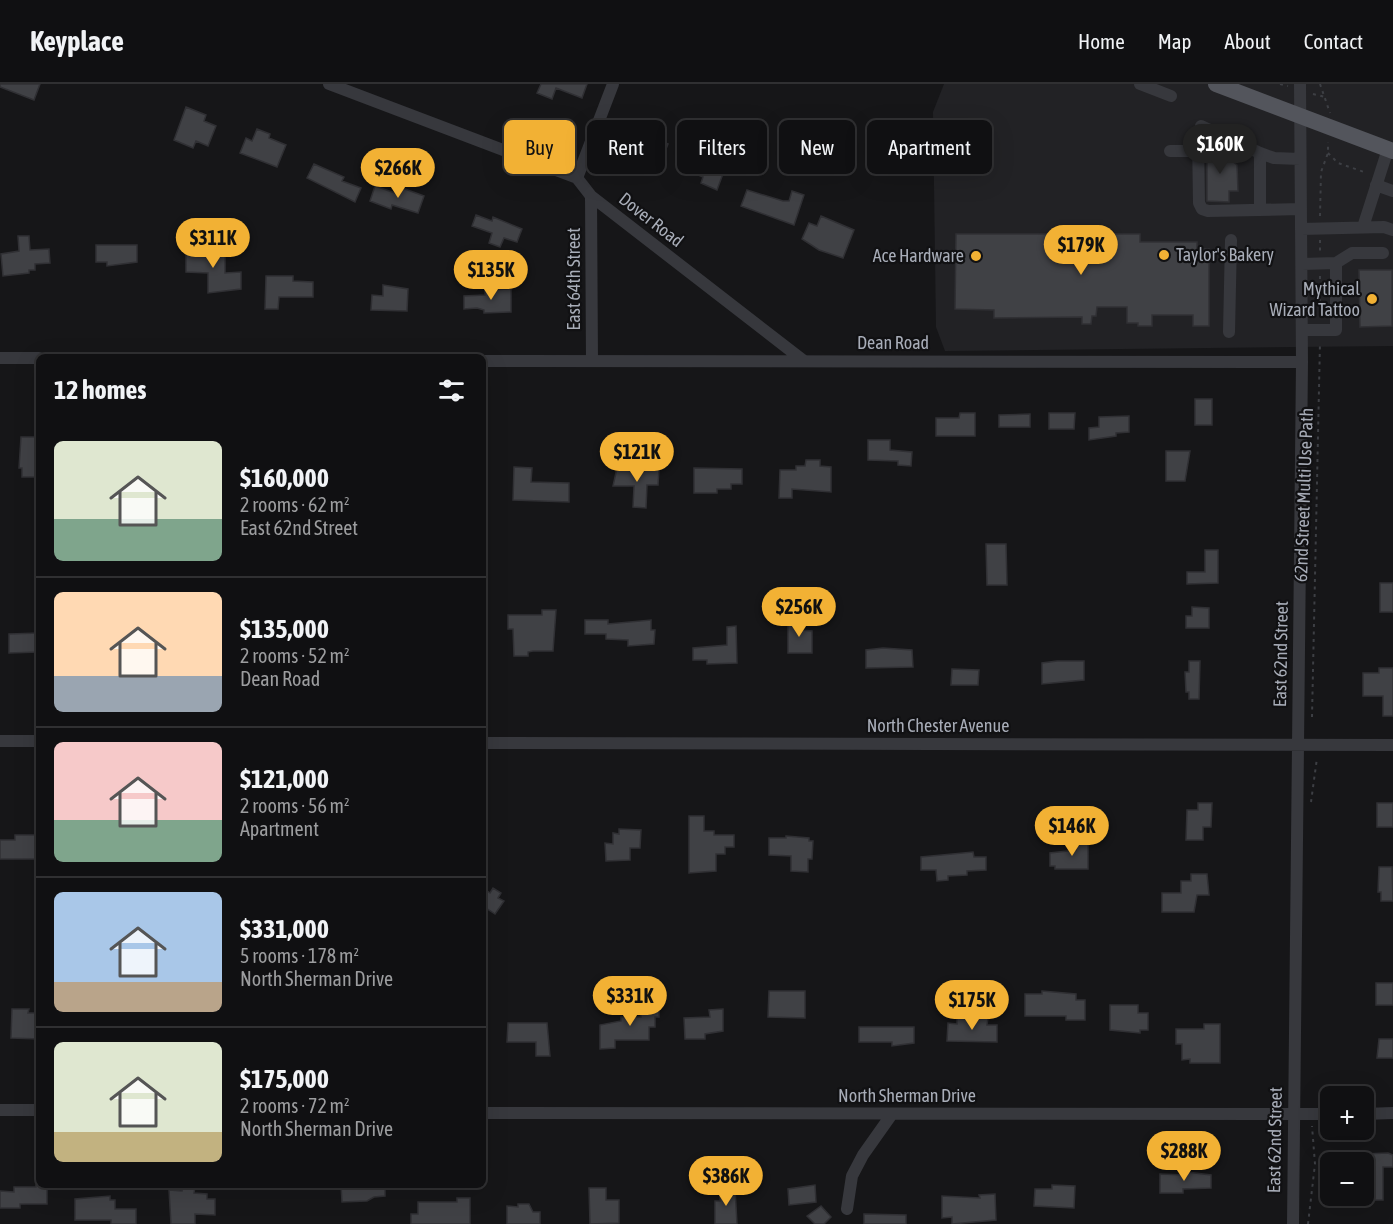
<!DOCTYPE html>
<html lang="en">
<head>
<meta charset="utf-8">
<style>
	body { margin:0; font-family:"Asap Condensed",sans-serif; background:#1e1e20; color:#f1f3f6; height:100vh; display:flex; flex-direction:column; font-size:22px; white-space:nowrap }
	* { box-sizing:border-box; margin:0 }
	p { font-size:20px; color:#9c9d9f }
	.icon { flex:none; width:33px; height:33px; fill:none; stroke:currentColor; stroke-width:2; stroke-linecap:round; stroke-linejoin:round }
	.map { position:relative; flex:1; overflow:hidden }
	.panel { position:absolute; left:36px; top:270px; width:450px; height:834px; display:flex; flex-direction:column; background:#101012; border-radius:9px; box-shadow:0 6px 24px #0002,0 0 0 2px #303032 }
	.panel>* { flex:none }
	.banner { position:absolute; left:504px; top:36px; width:570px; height:54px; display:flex; gap:12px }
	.controls { position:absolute; left:1320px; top:1002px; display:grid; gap:12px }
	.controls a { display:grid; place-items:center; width:54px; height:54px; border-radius:9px; background:#101012; box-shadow:0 6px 24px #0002,0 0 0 2px #303032; font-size:30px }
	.price { position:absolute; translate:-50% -51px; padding:0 14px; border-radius:21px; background:#f2b134; color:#111; font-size:20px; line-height:39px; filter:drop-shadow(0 2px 3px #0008) }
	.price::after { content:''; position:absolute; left:50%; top:36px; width:18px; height:14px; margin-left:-9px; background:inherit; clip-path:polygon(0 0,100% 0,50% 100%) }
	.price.on { background:#222; color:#fff }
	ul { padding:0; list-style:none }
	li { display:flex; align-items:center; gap:18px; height:150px; padding:0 18px }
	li+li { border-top:2px solid #303032 }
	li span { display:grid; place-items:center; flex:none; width:168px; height:120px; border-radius:9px; color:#555 }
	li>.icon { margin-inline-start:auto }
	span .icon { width:72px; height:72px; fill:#fffc; stroke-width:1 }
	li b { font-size:26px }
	h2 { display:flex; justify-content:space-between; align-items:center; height:72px; padding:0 18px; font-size:26px }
	.chip { padding:0 21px; border-radius:9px; background:#101012; box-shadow:0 6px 24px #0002,0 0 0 2px #303032; font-size:21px; line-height:54px }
	.chip.on { background:#f2b134; color:#111 }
	header { display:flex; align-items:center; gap:36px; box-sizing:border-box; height:84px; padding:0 30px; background:#101012; border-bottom:2px solid #303032 }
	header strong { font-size:28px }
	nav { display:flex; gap:33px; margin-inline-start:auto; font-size:21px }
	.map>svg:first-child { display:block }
</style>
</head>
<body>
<header>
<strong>Keyplace</strong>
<nav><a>Home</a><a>Map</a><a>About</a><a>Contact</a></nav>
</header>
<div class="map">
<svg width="1393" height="1140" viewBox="0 0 1393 1140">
	<rect width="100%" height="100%" fill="#161618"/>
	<!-- built -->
	<path fill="#222225" d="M944 0H1393V262L945 267 936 243 933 28Z"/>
	<!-- building -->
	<path fill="#404145" stroke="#303034" stroke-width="1.5" d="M0 0H40L34 16 0 3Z
		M541 0H587L582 14 556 4 552 15 537 9Z
		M186 23 206 31 204 37 216 42 208 62 196 57 193 64 174 56Z
		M643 43 653 47 650 53 668 60 660 80 616 62 620 51 637 58Z
		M257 45 270 50 269 54 286 61 277 83 240 69 246 54 252 57Z
		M1207 54 1237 81 1238 107H1229V118L1207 117Z
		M712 73 721 77 718 85 724 87 717 106 701 99 703 93 687 86 692 74 710 80Z
		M314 80 344 93 342 97 361 104 355 118 307 94Z
		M375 102 395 109 397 102 424 112 418 129 392 121 391 125 370 117Z
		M747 106 783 117H789L792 107 804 111 794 141 741 122Z
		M476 131 492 137 493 133 522 145 517 158 504 154 500 163 489 159 492 149 472 142Z
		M821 132 854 146 843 174 819 166 802 155 809 139 817 142Z
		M956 150H1140V158H1197V165H1209V242H1193V231H1152V242H1138V239H1127V223H1097L1096 232H1092L1091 240H1082V233L994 234V226L955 225Z
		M18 152H29L30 166 49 165 50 179 35 180V186H29V189L3 192 1 170 19 167Z
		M96 161H137V178L107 182V178H96Z
		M191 161H200V167H225V189L241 188V205L208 209V189L186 188V167L191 166Z
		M1359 186H1392V242L1360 243Z
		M266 192H293V197L313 198V213H279L278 225H265Z
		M383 201 408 205 407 227 371 226 372 211 383 212Z
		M511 205V228L484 229V226L477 224 464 225V212L485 211V206Z
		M1195 315H1212V341H1195Z
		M960 329H975V352H936V334H959Z
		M1049 329H1075L1074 345H1049Z
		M1030 330V343H999V331Z
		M1129 332V348L1116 349V352L1089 356V344L1099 343V333Z
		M21 353H39L37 393H22V384H19Z
		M868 356H890V366L912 368 911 382 898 381V377L868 376Z
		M1166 367H1190L1185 397H1166Z
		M806 376H820V382L831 383V408L792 405V414H779L780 386H796V382H805Z
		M514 383 532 384 531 398 569 399V418L513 416Z
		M617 384 659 385 658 401H647L646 424 633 423 634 402H613Z
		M694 384 742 385V400H731V405H717V409H694Z
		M986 460H1006L1007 501H987Z
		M1205 466H1218V499L1187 500V488H1205Z
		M1380 499H1393V528H1380Z
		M1192 523 1209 524V544H1186V532H1192Z
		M542 526H556L553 567H533L528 568V572H514L513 545H508V531H542Z
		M788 534H801V546L812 547V569H788Z
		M585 536H608V540L651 536V546H655L654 560 628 562V556L606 555V550H585Z
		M736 542 737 579 707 580V576H693V564L727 561V543Z
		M39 549V568L9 569V550Z
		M883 564 912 566 913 583 866 584V566Z
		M1057 577H1084V596L1042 600V579Z
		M1189 577H1200L1199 615H1189V608H1186L1185 588H1189Z
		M1379 584H1393V632H1383V612H1363V589H1379Z
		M952 585 979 586 978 601H951Z
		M1198 719H1212L1211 743H1203V756H1186L1187 726H1198Z
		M1377 719H1393V743H1377Z
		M689 732H704V747H714V751H734V763H725V770H716V787L689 789Z
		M619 745 641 746 640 764H630V776L606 777 605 759 613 760V749L619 750Z
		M15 751H39V775H0V756H15Z
		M786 752 809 754V757H813L812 775H808V788L791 787V772L769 771V754H786Z
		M1088 755V785H1055V782H1050V769L1076 766V756Z
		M973 768 974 773H986V786L967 787V791L948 792V796L937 797 936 786H921V773Z
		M1379 783H1392L1393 817H1381V808H1378Z
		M1191 790H1207L1209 811H1197L1194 828H1162V809H1181V797H1191Z
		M483 804 490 809 493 804 501 809 498 814 504 817 495 830 483 822Z
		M1376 899H1393V921H1376Z
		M769 907H805V934L768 933Z
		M1042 907 1076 910V916H1085V936H1066V932H1025V910H1042Z
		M641 919H659V933H655V943H649V956H615V964L600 965V941L621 937V933H641Z
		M1110 921H1138V929H1148V946H1140V949L1110 946Z
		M12 925H29L28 929H39V955L11 954Z
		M723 925V947L705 950V955H685L684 934 710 933 709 926Z
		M957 933 988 934 987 941H997V958L947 957 948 939 957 940Z
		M508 939H547L550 972H536V958H507Z
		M1204 940H1220V979H1190V975L1182 976V960H1176V945H1204Z
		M859 943H914V959L892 962V958H859Z
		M1379 955H1393V974H1377Z
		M1388 1069 1393 1071V1083H1383V1116H1364V1070Z
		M1187 1088 1211 1091V1104L1183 1105V1109H1160V1090L1187 1091Z
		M36 1101H47V1120H20V1124H0V1107L14 1108V1103H36Z
		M341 1101H385V1112L374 1113 367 1117 342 1118Z
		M815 1101 816 1118 789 1121 788 1105Z
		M1052 1101 1075 1102 1074 1124 1034 1122 1035 1105H1052Z
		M183 1102 195 1103 194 1109 207 1110V1115H215V1131L195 1130V1140H171L169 1106 182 1107Z
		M589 1104H606V1116H619V1139L590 1140Z
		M720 1104H735L737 1140H715V1117H720Z
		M995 1110 996 1136 952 1140V1133L942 1134V1112L980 1114 979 1111Z
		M110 1112V1116H115V1125H136V1140H111V1136H75V1115Z
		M457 1114H470V1140H411V1130H418V1118H457Z
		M518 1120H529L533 1128H540V1140H507V1122L518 1123Z
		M821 1122 831 1133 824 1140H815L807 1132Z
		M864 1130 906 1131V1140H864Z"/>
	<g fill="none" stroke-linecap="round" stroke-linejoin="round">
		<!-- path -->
		<path stroke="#3d3f44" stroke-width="2" stroke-dasharray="3 4.5" stroke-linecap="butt" d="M1280 0 1288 2
			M1320 0 1330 29
			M1313 10 1325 13
			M1328 69 1338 79 1367 89
			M1320 132 1321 88 1328 69V58
			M1320 156V168
			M1320 192V234
			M1312 633 1320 258
			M1311 718 1317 674
			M1308 1140 1315 1080 1312 1042"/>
		<!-- minor -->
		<path stroke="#37383d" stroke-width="12" d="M329 0 577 94 591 112 804 277
			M1140 0 1171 12
			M1170 67H1198
			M1260 69 1274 74 1300 75
			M577 94 613 0
			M1376 101 1393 107
			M591 112 592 277
			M1260 126V69L1201 42 1198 54 1199 119 1202 125 1208 127 1301 125
			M1363 143 1388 65
			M1301 145 1384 143 1393 146
			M1336 179 1352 169H1383
			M1302 246H1336V179L1302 180
			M1229 248 1231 156
			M0 274H39
			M483 277 1302 278
			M0 657H39
			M483 659 1393 661
			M0 1026H39
			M483 1029 1330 1030
			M1364 1030 1393 1029
			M847 1125 852 1092 863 1071 892 1030
			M1293 1140 1302 278 1300 0"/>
		<!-- major -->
		<path stroke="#53555c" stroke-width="16" d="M1216 0 1393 67"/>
	</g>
	<!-- markers -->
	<g fill="#f2b134" stroke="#111113" stroke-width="2">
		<circle cx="1164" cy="171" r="6"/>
		<circle cx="976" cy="172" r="6"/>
		<circle cx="1372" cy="215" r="6"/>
	</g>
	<g text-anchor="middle" stroke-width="4.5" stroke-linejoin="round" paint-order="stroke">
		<!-- street labels -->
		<g font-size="18" fill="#a8adb8" stroke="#111113">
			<text transform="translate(651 136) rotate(38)" y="6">Dover Road</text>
			<text transform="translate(574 195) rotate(-90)" y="6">East 64th Street</text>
			<text x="893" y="265">Dean Road</text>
			<text transform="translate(1304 411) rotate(-88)" y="6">62nd Street Multi Use Path</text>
			<text transform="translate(1281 570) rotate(-89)" y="6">East 62nd Street</text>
			<text x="938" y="648">North Chester Avenue</text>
			<text x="907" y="1018">North Sherman Drive</text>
			<text transform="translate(1275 1056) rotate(-89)" y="6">East 62nd Street</text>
		</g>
		<!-- poi labels -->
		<g font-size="18" fill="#a8adb8" stroke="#111113" text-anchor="end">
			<text x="1176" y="177" text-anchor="start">Taylor's Bakery</text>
			<text x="964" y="178">Ace Hardware</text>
			<text x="1360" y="211">Mythical<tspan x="1360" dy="21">Wizard Tattoo</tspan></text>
		</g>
	</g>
</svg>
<div class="controls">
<a>+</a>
<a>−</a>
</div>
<b class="price on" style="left:1220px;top:91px">$160K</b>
<b class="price" style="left:398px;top:115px">$266K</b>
<b class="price" style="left:213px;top:185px">$311K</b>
<b class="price" style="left:1081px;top:192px">$179K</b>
<b class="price" style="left:491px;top:217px">$135K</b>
<b class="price" style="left:637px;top:399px">$121K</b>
<b class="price" style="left:799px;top:554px">$256K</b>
<b class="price" style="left:1072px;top:773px">$146K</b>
<b class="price" style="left:630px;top:943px">$331K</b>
<b class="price" style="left:972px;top:947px">$175K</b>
<b class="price" style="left:1184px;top:1098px">$288K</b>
<b class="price" style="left:726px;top:1123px">$386K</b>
<div class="banner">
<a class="chip on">Buy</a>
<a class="chip">Rent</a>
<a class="chip">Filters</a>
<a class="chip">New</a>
<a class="chip">Apartment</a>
</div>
<section class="panel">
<h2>12 homes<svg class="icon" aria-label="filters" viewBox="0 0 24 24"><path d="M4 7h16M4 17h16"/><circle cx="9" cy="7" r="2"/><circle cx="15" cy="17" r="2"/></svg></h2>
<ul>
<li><span style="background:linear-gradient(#dfe7d0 65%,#7fa58c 0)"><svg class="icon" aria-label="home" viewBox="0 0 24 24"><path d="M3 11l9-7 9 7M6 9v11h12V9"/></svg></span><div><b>$160,000</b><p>2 rooms · 62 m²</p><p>East 62nd Street</p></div></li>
<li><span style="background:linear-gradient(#ffd9b3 70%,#9aa5b1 0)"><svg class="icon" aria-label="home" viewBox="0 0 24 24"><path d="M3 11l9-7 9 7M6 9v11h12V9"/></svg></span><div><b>$135,000</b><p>2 rooms · 52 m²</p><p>Dean Road</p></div></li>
<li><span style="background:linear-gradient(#f6c9c9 65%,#7fa58c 0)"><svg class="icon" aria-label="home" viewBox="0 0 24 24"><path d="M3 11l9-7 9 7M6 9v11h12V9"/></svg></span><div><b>$121,000</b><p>2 rooms · 56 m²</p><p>Apartment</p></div></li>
<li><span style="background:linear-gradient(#a9c7e8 75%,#b9a48a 0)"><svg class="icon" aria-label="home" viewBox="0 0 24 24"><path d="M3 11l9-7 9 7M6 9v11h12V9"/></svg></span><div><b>$331,000</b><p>5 rooms · 178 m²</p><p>North Sherman Drive</p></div></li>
<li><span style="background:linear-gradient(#dfe7d0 75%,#c2b280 0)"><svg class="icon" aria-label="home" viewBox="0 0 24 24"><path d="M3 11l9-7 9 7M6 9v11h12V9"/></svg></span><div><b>$175,000</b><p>2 rooms · 72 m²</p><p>North Sherman Drive</p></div></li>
</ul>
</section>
</div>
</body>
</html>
